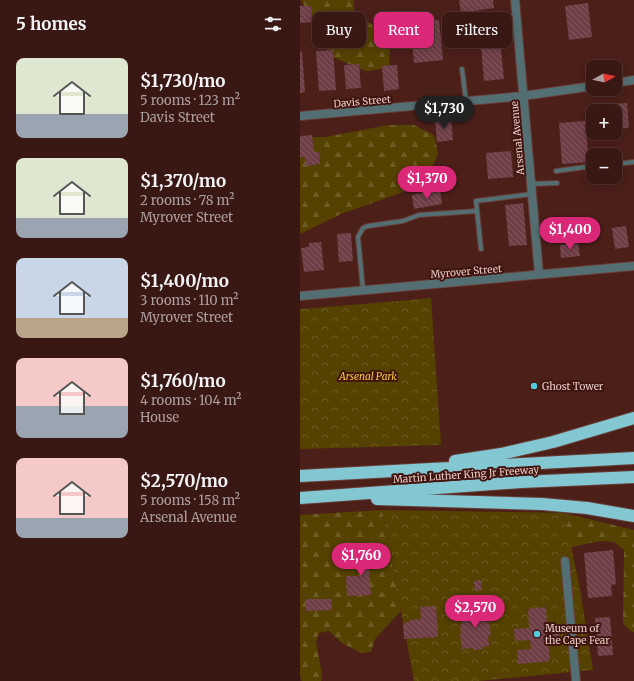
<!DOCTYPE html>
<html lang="en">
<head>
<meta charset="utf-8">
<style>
	body { margin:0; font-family:Merriweather,serif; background:#40201c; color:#f1f3f6; height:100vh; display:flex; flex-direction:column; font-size:15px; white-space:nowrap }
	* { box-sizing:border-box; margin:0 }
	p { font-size:13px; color:#ab9fa0 }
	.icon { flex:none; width:22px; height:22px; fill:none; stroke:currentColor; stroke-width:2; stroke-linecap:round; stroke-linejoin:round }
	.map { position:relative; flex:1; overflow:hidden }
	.details { display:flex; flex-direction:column; background:#391713; width:300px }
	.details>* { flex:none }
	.top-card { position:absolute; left:12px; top:12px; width:262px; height:36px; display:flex; gap:8px }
	.needle { width:26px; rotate:82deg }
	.buttons { position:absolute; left:286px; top:60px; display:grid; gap:8px }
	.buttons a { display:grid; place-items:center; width:36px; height:36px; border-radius:8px; background:#391713; box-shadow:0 2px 10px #0003,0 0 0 1px #533633; font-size:20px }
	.price { position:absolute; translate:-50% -34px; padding:0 9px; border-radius:14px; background:#db2777; color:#fff; font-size:13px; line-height:26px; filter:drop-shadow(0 1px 2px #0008) }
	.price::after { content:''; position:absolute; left:50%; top:24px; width:12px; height:9px; margin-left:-6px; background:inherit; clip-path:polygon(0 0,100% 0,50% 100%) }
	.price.selected { background:#222; color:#fff }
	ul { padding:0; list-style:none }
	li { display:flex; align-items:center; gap:12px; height:100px; padding:0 16px }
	li span { display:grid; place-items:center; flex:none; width:112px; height:80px; border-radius:8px; color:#555 }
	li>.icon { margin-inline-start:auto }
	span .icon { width:48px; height:48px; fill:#fffc; stroke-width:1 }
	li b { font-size:17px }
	h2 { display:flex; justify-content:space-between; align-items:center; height:48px; padding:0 16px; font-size:17px }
	.chip { padding:0 14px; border-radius:8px; background:#391713; box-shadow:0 2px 10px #0003,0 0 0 1px #533633; font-size:14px; line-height:36px }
	.chip.selected { background:#db2777; color:#fff }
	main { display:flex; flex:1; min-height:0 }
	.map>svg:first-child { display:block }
</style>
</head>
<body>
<main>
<section class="details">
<h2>5 homes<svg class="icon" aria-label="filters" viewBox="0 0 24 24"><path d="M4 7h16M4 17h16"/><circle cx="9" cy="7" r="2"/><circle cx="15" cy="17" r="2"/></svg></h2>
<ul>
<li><span style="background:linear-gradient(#dfe7d0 70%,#9aa5b1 0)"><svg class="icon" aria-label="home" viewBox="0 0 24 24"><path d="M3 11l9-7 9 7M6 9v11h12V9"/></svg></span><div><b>$1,730/mo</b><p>5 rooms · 123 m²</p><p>Davis Street</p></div></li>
<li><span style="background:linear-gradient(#dfe7d0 75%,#9aa5b1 0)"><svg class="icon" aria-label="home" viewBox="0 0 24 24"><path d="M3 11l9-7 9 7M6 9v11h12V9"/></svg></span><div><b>$1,370/mo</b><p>2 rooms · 78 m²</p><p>Myrover Street</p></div></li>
<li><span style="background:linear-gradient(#c9d6e8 75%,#b9a48a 0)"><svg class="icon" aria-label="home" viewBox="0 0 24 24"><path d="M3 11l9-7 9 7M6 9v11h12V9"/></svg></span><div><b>$1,400/mo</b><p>3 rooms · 110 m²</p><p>Myrover Street</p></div></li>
<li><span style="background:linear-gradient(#f6c9c9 60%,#9aa5b1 0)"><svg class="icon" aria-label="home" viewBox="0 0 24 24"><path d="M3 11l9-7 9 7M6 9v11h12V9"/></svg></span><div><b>$1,760/mo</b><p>4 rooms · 104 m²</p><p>House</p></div></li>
<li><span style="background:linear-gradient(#f6c9c9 75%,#9aa5b1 0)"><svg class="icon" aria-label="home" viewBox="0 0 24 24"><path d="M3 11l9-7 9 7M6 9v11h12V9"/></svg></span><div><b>$2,570/mo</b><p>5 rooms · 158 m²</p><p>Arsenal Avenue</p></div></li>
</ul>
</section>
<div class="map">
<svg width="334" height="681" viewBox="0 0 334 681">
	<defs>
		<pattern id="forest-firs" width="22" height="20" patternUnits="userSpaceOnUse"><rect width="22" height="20" fill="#554100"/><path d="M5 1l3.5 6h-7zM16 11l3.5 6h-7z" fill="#6d5b24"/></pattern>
		<pattern id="park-crowns" width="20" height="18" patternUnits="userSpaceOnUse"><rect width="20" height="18" fill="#554100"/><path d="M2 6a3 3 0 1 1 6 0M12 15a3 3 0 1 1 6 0" fill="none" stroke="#6d5b24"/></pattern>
		<pattern id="building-back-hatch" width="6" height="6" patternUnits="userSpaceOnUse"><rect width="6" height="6" fill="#6f3e47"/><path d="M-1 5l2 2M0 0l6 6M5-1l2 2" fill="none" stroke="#845960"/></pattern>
	</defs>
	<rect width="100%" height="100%" fill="#4c1f19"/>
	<!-- forest -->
	<path fill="url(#forest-firs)" d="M1 0H53L55 18 70 23 90 42 89 68 66 71 30 56 19 32Z
		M88 125H114L134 135 138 153 126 184 41 214 0 234V137H25Z
		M82 510 101 611 75 639 71 652 61 653 42 643 29 631 19 633 16 642 22 674 21 681H2L0 677V515Z
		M264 513 334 530V632H332L323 624 324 550 314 542 301 541 271 547Z"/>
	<!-- park -->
	<path fill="url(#park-crowns)" d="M131 298 141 445 0 449V309L63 304Z
		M82 510 264 513 280 589 293 670 178 681H114Z"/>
	<!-- building -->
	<path fill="url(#building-back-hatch)" d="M159 0H193L194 8 161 13Z
		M288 3 292 37 269 40 265 6Z
		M0 6H11L13 22 0 23Z
		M139 20 143 60 114 63 110 23Z
		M199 31 204 79 184 81 180 33Z
		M33 50 36 90 19 91 16 51Z
		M0 52H2L5 92 0 93Z
		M59 64 61 88 46 89 44 65Z
		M97 65 99 89 84 91 82 66Z
		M327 103 329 128 315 129V111H312L311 104Z
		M151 119 153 140 137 142 135 120Z
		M285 121 289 162 262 164 259 123Z
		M12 135 14 152H19L20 164 6 166 5 157H0V136Z
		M211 151 213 177 188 179 186 153Z
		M140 190 142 204 114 209 112 195Z
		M223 203 227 245 209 246 205 205Z
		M326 226 329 247 315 249 312 228Z
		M51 233 53 261 39 262 37 234Z
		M21 242 24 270 4 272 1 248 9 247V243Z
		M278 243 280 256 261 258 260 245Z
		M313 550 316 584 311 585 312 596 288 598 284 553Z
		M60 552H74L75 566H69L71 595 47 596 46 576H61Z
		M181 580 182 590 175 591 174 581Z
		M6 599H31L32 610 6 611Z
		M185 604 186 622H189L191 635 188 636 189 646 182 647 183 649 173 650V648L162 649 160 634H161L160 625 162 624 161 613 175 611 174 606Z
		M136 606 138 637 104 639 103 623 110 622V620L121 619 120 607Z
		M246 607 247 628 259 627 260 639 248 640 250 661 218 664 217 650 231 649 230 640 215 641 214 629 229 628 228 609Z
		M310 617 313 655 298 656 295 618Z"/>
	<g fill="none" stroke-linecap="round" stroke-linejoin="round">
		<defs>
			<path id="lane" d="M162 69 166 101
				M315 164 334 162
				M256 171 293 166
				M231 184 257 183
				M181 249 176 201 232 194
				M63 290 58 237 63 228 68 226 103 221 119 215 177 211"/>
			<path id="street" d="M215 0 239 274
				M315 83 334 80
				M0 116 223 96 293 86
				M0 296 334 266
				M265 561 276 681"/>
			<path id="highway" d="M155 461 201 454 253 442 334 418
				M0 476 334 458
				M0 498 221 482 334 477
				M77 499 242 504 287 508 334 516"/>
		</defs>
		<!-- lane casing -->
		<use href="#lane" stroke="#683e38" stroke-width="6"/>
		<!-- street casing -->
		<use href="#street" stroke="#683e38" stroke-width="10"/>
		<!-- highway casing -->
		<use href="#highway" stroke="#683e38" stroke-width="14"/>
		<!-- lane -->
		<use href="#lane" stroke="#546f73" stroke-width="4"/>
		<!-- street -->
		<use href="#street" stroke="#546f73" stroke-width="8"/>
		<!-- highway -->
		<use href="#highway" stroke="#83c7d2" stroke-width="12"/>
	</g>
	<!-- markers -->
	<g fill="#54cadc" stroke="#40140f" stroke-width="1.5">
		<circle cx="234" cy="386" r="4"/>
		<circle cx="237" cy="634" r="4"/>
	</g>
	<g text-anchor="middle" stroke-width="4" stroke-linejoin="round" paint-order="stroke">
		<!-- street labels -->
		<g font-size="10" fill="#e8cac5" stroke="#40140f">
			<text transform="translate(62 101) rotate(-5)" y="4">Davis Street</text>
			<text transform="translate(217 138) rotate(-95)" y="4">Arsenal Avenue</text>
			<text transform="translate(166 271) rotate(-5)" y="4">Myrover Street</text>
			<text transform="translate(166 474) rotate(-4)" y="4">Martin Luther King Jr Freeway</text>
		</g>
		<!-- park labels -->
		<g font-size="10" font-style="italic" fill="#f8c83a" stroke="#40140f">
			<text x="68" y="380">Arsenal Park</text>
		</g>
		<!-- poi labels -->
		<g font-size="10" fill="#e8cac5" stroke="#40140f" text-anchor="start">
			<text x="242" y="390">Ghost Tower</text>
			<text x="245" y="632">Museum of<tspan x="245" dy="12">the Cape Fear</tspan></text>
		</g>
	</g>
</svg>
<div class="buttons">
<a><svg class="needle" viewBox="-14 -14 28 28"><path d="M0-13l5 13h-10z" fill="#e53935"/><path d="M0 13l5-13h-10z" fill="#ab9fa0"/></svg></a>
<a>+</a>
<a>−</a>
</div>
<b class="price selected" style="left:144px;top:130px">$1,730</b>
<b class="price" style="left:127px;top:200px">$1,370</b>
<b class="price" style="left:270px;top:251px">$1,400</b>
<b class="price" style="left:61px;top:577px">$1,760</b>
<b class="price" style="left:175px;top:629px">$2,570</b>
<div class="top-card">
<a class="chip">Buy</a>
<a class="chip selected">Rent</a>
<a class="chip">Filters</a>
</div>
</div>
</main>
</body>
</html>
